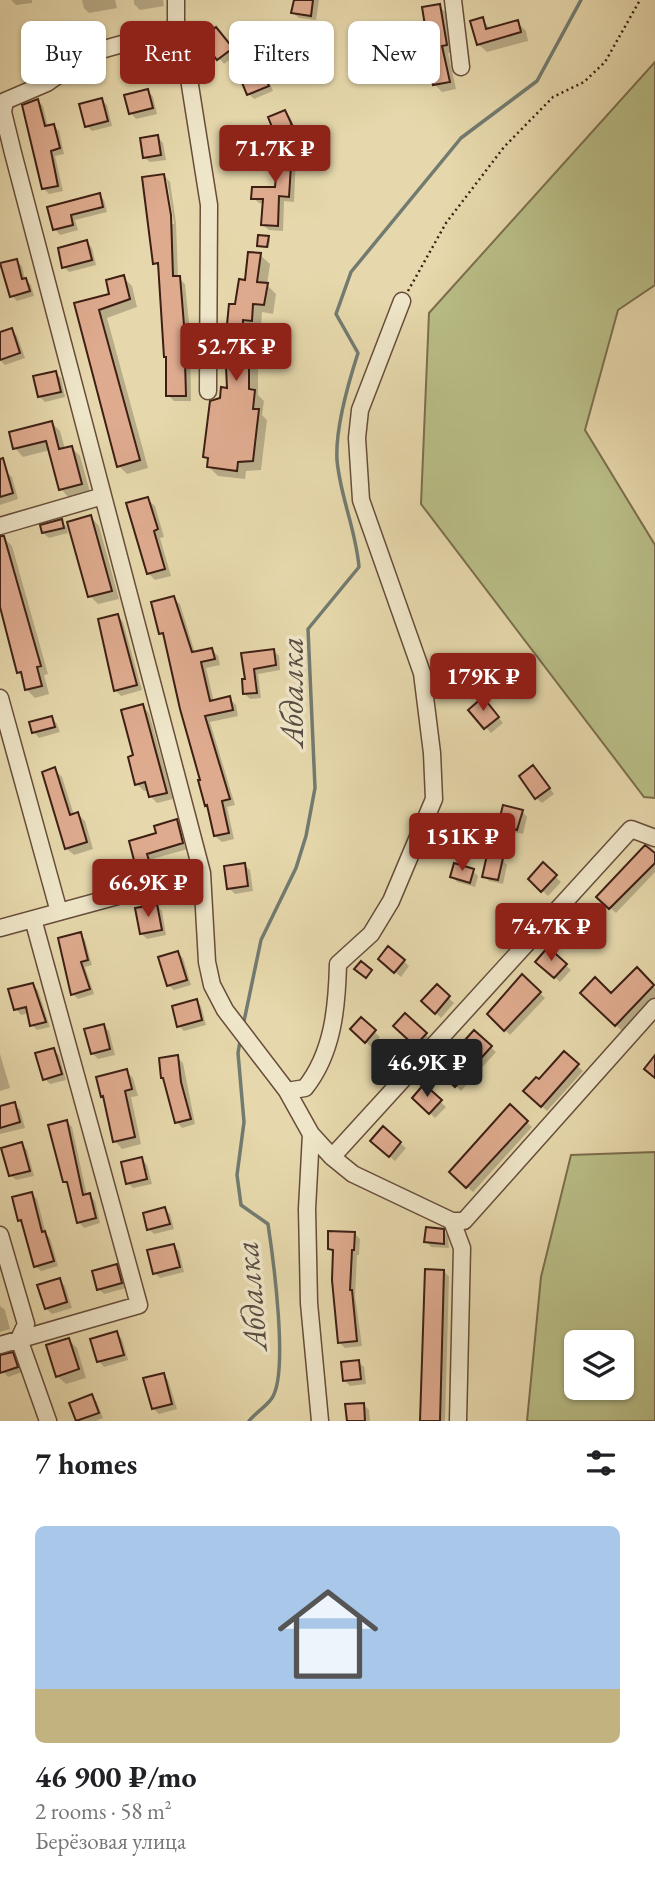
<!DOCTYPE html>
<html lang="en">
<head>
<meta charset="utf-8">
<style>
	body { margin:0; font-family:"EB Garamond",serif; background:#f2f2f2; color:#202124; height:100vh; display:flex; flex-direction:column; font-size:26px; white-space:nowrap }
	* { box-sizing:border-box; margin:0 }
	p { font-size:23px; color:#757577 }
	.icon { flex:none; width:38px; height:38px; fill:none; stroke:currentColor; stroke-width:2; stroke-linecap:round; stroke-linejoin:round }
	.map { position:relative; height:1421px; overflow:hidden }
	.side { display:flex; flex-direction:column; background:#fff; flex:1 }
	.side>* { flex:none }
	.banner { position:absolute; left:21px; top:21px; width:614px; height:63px; display:flex; gap:14px }
	.buttons { position:absolute; left:564px; top:1330px; display:grid; gap:14px }
	.buttons a { display:grid; place-items:center; width:70px; height:70px; border-radius:10px; background:#fff; box-shadow:0 2px 5px #0004; font-size:35px }
	.price { position:absolute; translate:-50% -60px; padding:0 16px; border-radius:7px; background:#8f2418; color:#fff; font-size:23px; line-height:46px; filter:drop-shadow(0 2px 4px #0008) }
	.price::after { content:''; position:absolute; left:50%; top:42px; width:21px; height:16px; margin-left:-10px; background:inherit; clip-path:polygon(0 0,100% 0,50% 100%) }
	.price.on { background:#222; color:#fff }
	ul { padding:0; list-style:none }
	li { display:grid; align-content:center; gap:14px; height:371px; padding:0 35px }
	li span { display:grid; place-items:center; height:217px; border-radius:10px; color:#555 }
	li>.icon { margin-inline-start:auto }
	span .icon { width:126px; height:126px; fill:#fffc; stroke-width:1 }
	li b { font-size:30px }
	h2 { display:flex; justify-content:space-between; align-items:center; height:84px; padding:0 35px; font-size:30px }
	.chip { padding:0 24px; border-radius:10px; background:#fff; box-shadow:0 2px 5px #0004; font-size:24px; line-height:63px }
	.chip.on { background:#8f2418; color:#fff }
	.map>svg:first-child { display:block }
</style>
</head>
<body>
<div class="map">
<svg width="655" height="1421" viewBox="0 0 655 1421">
	<rect width="100%" height="100%" fill="#e6d8ac"/>
	<filter id="stains"><feTurbulence type="fractalNoise" baseFrequency=".00286" numOctaves="4"/><feColorMatrix values="0 0 0 0 .2 0 0 0 0 .09 0 0 0 0 .02 0 0 0 .5 -.17"/></filter>
	<radialGradient id="worn" r=".72"><stop offset=".6" stop-color="#630" stop-opacity="0"/><stop offset="1" stop-color="#630" stop-opacity=".3"/></radialGradient>
	<!-- green -->
	<path fill="#b9be87" stroke="#7b6e4e" stroke-width="2" fill-rule="evenodd" d="M655 62V285L618 310 585 430 655 545V798L644 797 421 504 429 313Z
		M655 1152V1421H527L541 1277 571 1155ZM621 1342V1388H576V1342Z"/>
	<!-- shadow -->
	<path fill="#0003" fill-rule="evenodd" d="M11 0H32V3L16 5Z
		M82 0H115L117 8 89 13 84 8Z
		M134 0H163L164 6 140 10 134 4Z
		M295 0H319L316 20 299 18 293 13Z
		M439 6 446 13 453 52 448 53 456 89 442 92 434 84 432 58Z
		M482 19 491 30 517 22 526 31 528 41 487 52 478 44Z
		M318 27 322 31H318L326 55 316 58 311 53Z
		M221 35 237 54 224 64 203 40Z
		M257 61 263 67 273 91 254 99 249 94Z
		M148 91 153 97 157 114 136 119 131 113Z
		M101 100 107 105 112 126 92 131 87 126Z
		M38 101 43 106 48 127 54 126 59 131 64 154 55 156 63 191 49 194 43 188Z
		M285 112 290 117 296 130 281 137 276 131Z
		M158 137 163 143 166 160 150 162 144 157Z
		M291 152 296 157 294 202 284 201 283 231 269 230 263 225 264 204 259 203 253 198 277 189 278 169H271L265 163Z
		M163 175 170 182 176 223 178 277 185 284 190 333 191 401H174L168 395V358L160 268 155 263ZM163 180H167L174 224H170Z
		M99 195 104 200 107 212 75 220 78 230 60 235 55 229 49 208Z
		M268 238 270 240 269 248 261 247 259 245Z
		M87 242 92 248 96 265 69 272 64 267Z
		M260 255 270 264 267 285 276 294 273 314 262 312 261 329H251L250 361 258 368V395L264 401 262 415 267 420 261 470 246 471 245 479 218 476 209 467V461L205 457 222 399 229 390 237 306Z
		M16 261 22 266 25 279 31 285 34 296 17 301 12 296Z
		M123 277 132 286 137 307 107 318 148 468 127 474 119 466 76 305 112 295Z
		M12 330 17 336 25 358 5 365 0 360V334Z
		M55 373 61 378 65 397 45 402 39 396Z
		M52 423 60 431 65 449 72 448 80 456 90 492 69 498 61 489 50 450 23 457 15 448Z
		M5 471 12 477 18 499 0 505V472Z
		M147 499 155 506 164 537 160 538 171 576 155 580 148 573Z
		M91 517 99 526 119 599 98 604 90 596Z
		M61 521 67 527 68 533 49 538 43 533Z
		M0 538H4L12 546 48 674 44 675 49 694 35 698 27 690 24 677 19 672 0 599Z
		M173 598 180 604 195 653 212 650 218 656 220 665 206 668 214 702 229 698 236 705 238 716 210 722 235 805 227 807 234 839 222 842 215 836 209 808 206 805 167 639 161 633Z
		M118 616 123 622 142 690 121 696 115 690Z
		M274 651 279 656 280 670 258 674 261 698 250 699 245 694 247 680 243 654Z
		M488 705 503 723 491 733 471 710Z
		M142 706 149 713 173 799 157 803 150 796 149 790 144 791 137 784 136 757Z
		M52 718 57 724 60 732 39 738 34 732Z
		M54 769 62 777 74 815 78 814 85 821 93 849 74 855 66 848Z
		M539 773 554 794 542 803 536 798Z
		M522 811 527 817 523 834 505 830 500 824Z
		M177 821 182 827 188 849 152 859 154 869 143 872 138 867 158 834Z
		M655 856V872L616 913 598 897Z
		M502 860 507 865 503 884 489 881 484 876Z
		M244 865 250 870 253 891 235 894 229 888Z
		M543 865 561 882 548 896 530 879Z
		M473 871 478 876 475 887 457 882 452 876Z
		M157 906 162 911 166 935 147 939 141 933Z
		M80 934 85 940 92 965 85 967 94 994 78 999 73 994Z
		M548 949 571 970 560 982 543 967Z
		M178 953 183 958 191 985 174 990 168 985Z
		M404 961 409 966 401 977 385 964Z
		M637 970 655 988V999L623 1032 583 993 611 995Z
		M522 976 545 998 510 1035 489 1014Z
		M32 985 38 990 50 1027 37 1030 32 1025 29 1013 21 1015 16 1009Z
		M437 987 454 1003 441 1018 424 1001Z
		M196 1001 201 1006 206 1025 184 1031 179 1026Z
		M405 1015 431 1040 421 1050 395 1026Z
		M361 1019 380 1037 371 1047 352 1029Z
		M103 1026 109 1031 115 1055 98 1059 92 1053Z
		M474 1032 496 1052 461 1091 439 1070Z
		M53 1050 59 1055 66 1080 50 1084 45 1079Z
		M0 1054 10 1088 0 1091Z
		M564 1054 583 1071 547 1111 525 1091 539 1082Z
		M177 1057 183 1063 195 1124 182 1128 177 1122Z
		M126 1071 133 1078 138 1096 131 1097 141 1144 122 1149 115 1141 106 1099 103 1096Z
		M424 1086 446 1107 435 1118 414 1098Z
		M14 1104 20 1110 25 1128 0 1134V1108Z
		M510 1107 532 1127 473 1192 457 1178Z
		M67 1122 72 1127 87 1196 89 1195 95 1201 100 1223 84 1228 79 1222 70 1186 65 1182Z
		M383 1128 406 1148 395 1161 378 1146Z
		M22 1144 27 1150 34 1176 16 1180 10 1175Z
		M142 1159 147 1165 152 1184 133 1188 128 1183Z
		M32 1194 37 1199 46 1234 50 1238 58 1266 41 1271 35 1266 24 1224 19 1220Z
		M164 1209 170 1214 174 1229 154 1234 149 1229Z
		M443 1230 448 1236 449 1248 431 1247 426 1241Z
		M354 1233 360 1239 359 1255H357L355 1296 362 1346 345 1348 340 1343 335 1254 330 1249Z
		M173 1246 179 1251 184 1272 160 1278 155 1273Z
		M116 1266 122 1271 126 1288 104 1294 99 1289Z
		M444 1271 449 1277 445 1421H421Z
		M59 1280 65 1286 72 1308 52 1314 46 1308Z
		M0 1306 5 1310 10 1329 0 1332Z
		M117 1333 122 1339 128 1360 104 1367 99 1361Z
		M69 1340 77 1348 86 1378 66 1384 57 1376Z
		M12 1354 18 1360 22 1372 8 1377 3 1371 0 1356Z
		M358 1362 364 1367 366 1384 350 1386 344 1380Z
		M163 1375 168 1380 177 1409 159 1414 154 1409Z
		M92 1396 97 1402 103 1418 96 1421H78L71 1404Z
		M363 1404 369 1410 370 1421H348Z"/>
	<g fill="none" stroke-linecap="round" stroke-linejoin="round">
		<!-- stream -->
		<path stroke="#727b70" stroke-width="3.5" d="M243 1026 261 940 296 868 306 836 315 788 308 629 359 567C356 530 340 496 337 460 335 428 348 384 358 353L336 314 351 272 461 138 537 81 581 0
			M240 1041 238 1053 244 1122 237 1175 241 1205 268 1224C273 1257 289 1373 272 1398 266 1407 255 1413 249 1421"/>
	</g>
	<!-- building -->
	<path fill="#dfab8f" stroke="#3d1f14" stroke-width="2" d="M294 0H313L311 16 291 13Z
		M440 4 447 45 442 46 450 82 433 85 427 57H430L422 7Z
		M483 17 486 29 518 20 521 32 477 45 470 21Z
		M318 25 326 48 309 54 302 31Z
		M216 27 233 48 217 60 201 39Z
		M245 28 256 39 249 46 238 35Z
		M258 59 269 86 247 95 236 68Z
		M148 89 153 108 129 114 124 95Z
		M102 98 108 121 85 127 79 104Z
		M38 99 45 126 54 124 60 148 51 151 58 186 42 189 22 105Z
		M285 110 292 125 274 132 268 117Z
		M158 135 161 155 143 158 140 138Z
		M264 148 292 150 289 197 279 196 278 226 261 225 263 199H251L252 187H275L277 165 263 164Z
		M164 174 171 215 173 276H180L184 325 186 396H166V357H164L158 263 153 264 142 177Z
		M100 193 103 207 71 215 73 225 53 230 47 207Z
		M258 235 269 236 267 247 257 246Z
		M87 240 92 260 62 268 58 248Z
		M248 252 261 253 257 282 268 283 264 305 253 304 252 321 243 320 242 357H249V389L255 390 253 409H259L253 461 238 462 237 471 207 467 208 458 203 457 210 401 220 398 221 387 227 388 225 345 229 304H235L239 279 245 280Z
		M17 259 22 279 26 278 30 291 10 297 0 263Z
		M124 275 130 299 99 310 140 460 117 467 74 303 109 294 106 280Z
		M12 328 20 353 0 360V332Z
		M56 371 61 392 38 397 33 376Z
		M52 421 59 449 72 446 82 484 59 490 46 441 13 449 9 432Z
		M3 458 13 493 0 497V459Z
		M148 497 158 529 154 531 165 569 147 574 126 503Z
		M91 515 112 591 88 597 67 522Z
		M62 519 64 528 42 533 40 525Z
		M0 536H4L41 666 37 667 42 686 25 690 21 672 17 673 0 607Z
		M174 596 192 652 212 648 215 659 201 662 210 701 230 696 233 710 205 716 230 799 222 801 229 833 214 836 207 805 205 806 198 780H200L180 709 163 633 159 634 151 602Z
		M118 614 137 685 114 691 98 619Z
		M274 649 276 665 254 669 257 693 243 694 242 679H245L241 653Z
		M483 697 499 717 484 729 468 710Z
		M143 704 167 793 149 797 145 782 135 785 128 757 133 755 121 710Z
		M52 716 55 727 32 733 29 722Z
		M533 765 550 788 535 799 519 776Z
		M55 767 70 815 78 812 87 842 65 849 42 772Z
		M503 805 523 810 517 830 498 825Z
		M177 819 183 843 147 854 150 864 136 868 129 841 156 833 154 826Z
		M645 845 655 853V863L609 909 596 897Z
		M487 855 503 858 498 880 482 877Z
		M543 862 557 875 541 892 528 879Z
		M245 863 248 886 227 889 224 866Z
		M454 863 474 869 470 883 450 877Z
		M157 904 162 930 140 934 135 908Z
		M81 932 88 960 81 962 90 989 71 995 58 938Z
		M388 946 405 960 394 973 378 959Z
		M548 947 567 964 554 978 535 962Z
		M178 951 187 980 167 986 158 957Z
		M361 961 372 970 366 978 354 969Z
		M637 967 654 985 615 1026 580 993 595 977 611 993Z
		M522 974 541 992 504 1031 487 1014Z
		M33 983 46 1022 30 1026 26 1007 14 1010 8 989Z
		M437 984 450 996 435 1014 421 1001Z
		M197 999 202 1020 177 1027 172 1006Z
		M405 1013 427 1033 415 1046 393 1026Z
		M361 1017 376 1030 365 1043 350 1029Z
		M104 1024 110 1049 91 1054 84 1029Z
		M474 1030 492 1046 455 1087 437 1071Z
		M54 1048 62 1074 43 1080 35 1053Z
		M564 1051 579 1064 541 1107 523 1091 536 1077 539 1079Z
		M178 1055 181 1082 191 1119 175 1123 163 1078H161L159 1058Z
		M655 1055V1078L644 1069Z
		M127 1069 132 1089 125 1091 135 1137 113 1142 103 1096 101 1097 96 1077Z
		M424 1084 442 1100 429 1114 412 1098Z
		M15 1102 20 1122 0 1128V1106Z
		M510 1104 528 1121 466 1188 449 1172Z
		M67 1120 83 1195 90 1193 96 1218 77 1223 67 1182H63L48 1125Z
		M383 1126 401 1142 389 1157 370 1141Z
		M22 1142 30 1171 9 1176 1 1148Z
		M142 1157 147 1179 126 1184 121 1162Z
		M32 1192 42 1232 45 1231 54 1261 34 1267 21 1220 18 1221 12 1197Z
		M165 1207 170 1224 147 1230 143 1213Z
		M426 1227 444 1229V1244L424 1242Z
		M328 1231 355 1232 354 1250H352L350 1290H352L357 1341 338 1343 332 1280 333 1250 328 1249Z
		M174 1244 180 1267 153 1274 147 1250Z
		M117 1264 122 1283 97 1290 92 1271Z
		M425 1269 444 1270 440 1421H420Z
		M60 1278 67 1302 45 1309 37 1285Z
		M117 1331 124 1355 97 1362 90 1339Z
		M69 1338 79 1369 56 1377 46 1345Z
		M13 1352 18 1367 0 1373V1355Z
		M359 1360 361 1379 343 1381 341 1362Z
		M164 1373 172 1404 152 1409 143 1378Z
		M92 1394 99 1413 76 1421 69 1403Z
		M364 1403 365 1421H347L345 1404Z"/>
	<g fill="none" stroke-linecap="round" stroke-linejoin="round">
		<defs>
			<path id="minor" d="M176 0V29L186 60 209 205 208 391
				M453 0 461 67
				M176 29 90 53 47 83 5 101 3 112 13 153 202 873 207 962 212 985 225 1010 287 1091 311 1134 332 1157 353 1174 452 1221
				M0 526 103 496
				M0 698 59 912
				M0 928 202 873
				M287 1091 305 1088C333 1053 337 1007 338 964L371 934 391 901 434 799 432 753 422 673 361 500 357 438 360 410 402 301
				M311 1134 307 1209 309 1303 320 1421
				M332 1157 631 829 655 838
				M0 1235 26 1324 19 1339 48 1421
				M0 1345 139 1305 33 919
				M458 1421 462 1248 452 1221H464L655 1007"/>
		</defs>
		<!-- minor casing -->
		<use href="#minor" stroke="#674d3a" stroke-width="19"/>
		<!-- path -->
		<path stroke="#3d1f14" stroke-width="2.5" stroke-dasharray="2 3.5" stroke-linecap="butt" d="M408 291 446 223 504 147 553 97 584 82 605 62 640 0"/>
		<!-- minor -->
		<use href="#minor" stroke="#efe6c9" stroke-width="16"/>
	</g>
	<g text-anchor="middle" stroke-width="7" stroke-linejoin="round" paint-order="stroke">
		<!-- water labels -->
		<g font-size="33" font-style="italic" fill="#584d42" stroke="#efe6c9">
			<text transform="translate(291 692) rotate(-90)" y="12">Абдалка</text>
			<text transform="translate(250 1296) rotate(-95)" y="12">Абдалка</text>
		</g>
	</g>
	<rect width="100%" height="100%" filter="url(#stains)"/>
	<rect width="100%" height="100%" fill="url(#worn)"/>
</svg>
<div class="buttons">
<a><svg class="icon" aria-label="layers" viewBox="0 0 24 24"><path d="M12 4l9 5-9 5-9-5zM3 14l9 5 9-5"/></svg></a>
</div>
<b class="price" style="left:275px;top:185px">71.7K ₽</b>
<b class="price" style="left:236px;top:383px">52.7K ₽</b>
<b class="price" style="left:483px;top:713px">179K ₽</b>
<b class="price" style="left:462px;top:873px">151K ₽</b>
<b class="price" style="left:148px;top:919px">66.9K ₽</b>
<b class="price" style="left:551px;top:963px">74.7K ₽</b>
<b class="price on" style="left:427px;top:1099px">46.9K ₽</b>
<div class="banner">
<a class="chip">Buy</a>
<a class="chip on">Rent</a>
<a class="chip">Filters</a>
<a class="chip">New</a>
</div>
</div>
<section class="side">
<h2>7 homes<svg class="icon" aria-label="filters" viewBox="0 0 24 24"><path d="M4 7h16M4 17h16"/><circle cx="9" cy="7" r="2"/><circle cx="15" cy="17" r="2"/></svg></h2>
<ul>
<li><span style="background:linear-gradient(#a9c7e8 75%,#c2b280 0)"><svg class="icon" aria-label="home" viewBox="0 0 24 24"><path d="M3 11l9-7 9 7M6 9v11h12V9"/></svg></span><div><b>46 900 ₽/mo</b><p>2 rooms · 58 m²</p><p>Берёзовая улица</p></div></li>
</ul>
</section>
</body>
</html>
